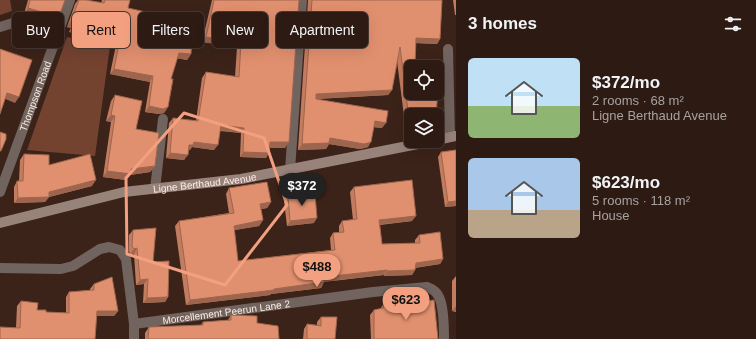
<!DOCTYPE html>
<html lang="en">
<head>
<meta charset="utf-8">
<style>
	body { margin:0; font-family:Arial,sans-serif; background:#392721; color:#f1f3f6; height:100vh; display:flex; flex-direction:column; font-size:15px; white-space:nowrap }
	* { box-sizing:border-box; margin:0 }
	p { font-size:13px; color:#a7a1a0 }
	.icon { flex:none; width:22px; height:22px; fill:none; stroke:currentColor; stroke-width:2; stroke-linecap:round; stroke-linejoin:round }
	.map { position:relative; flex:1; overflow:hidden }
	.details { display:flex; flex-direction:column; background:#2d1a13; width:300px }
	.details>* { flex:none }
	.banner { position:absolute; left:12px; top:12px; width:380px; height:36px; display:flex; gap:8px }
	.buttons { position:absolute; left:404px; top:60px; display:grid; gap:8px }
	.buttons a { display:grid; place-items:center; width:40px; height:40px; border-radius:6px; background:#2d1a13; box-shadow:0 4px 16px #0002,0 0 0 1px #483833; font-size:20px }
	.price { position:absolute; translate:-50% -34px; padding:0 9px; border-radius:14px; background:#f2a080; color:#111; font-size:13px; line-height:26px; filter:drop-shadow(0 1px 2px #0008) }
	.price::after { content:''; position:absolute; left:50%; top:24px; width:12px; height:9px; margin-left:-6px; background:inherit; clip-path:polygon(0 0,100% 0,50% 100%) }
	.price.on { background:#222; color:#fff }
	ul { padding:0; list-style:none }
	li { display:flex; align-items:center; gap:12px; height:100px; padding:0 12px }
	li span { display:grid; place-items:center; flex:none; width:112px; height:80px; border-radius:6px; color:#555 }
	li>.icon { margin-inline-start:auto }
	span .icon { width:48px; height:48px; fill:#fffc; stroke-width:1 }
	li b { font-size:17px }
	h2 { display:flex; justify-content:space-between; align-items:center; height:48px; padding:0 12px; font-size:17px }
	.chip { padding:0 14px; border-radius:6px; background:#2d1a13; box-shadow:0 4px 16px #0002,0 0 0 1px #483833; font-size:14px; line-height:36px }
	.chip.on { background:#f2a080; color:#111 }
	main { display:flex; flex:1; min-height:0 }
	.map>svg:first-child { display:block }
</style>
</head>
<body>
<main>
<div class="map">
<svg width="456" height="339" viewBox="0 0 456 339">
	<rect width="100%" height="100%" fill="#3c2319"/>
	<!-- green -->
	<path fill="#744330" d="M0 0H10L12 11 0 15Z
		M67 37 110 46 95 156 27 150Z"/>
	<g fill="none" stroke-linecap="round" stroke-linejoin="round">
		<!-- street -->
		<g stroke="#71635e" stroke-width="10">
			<path d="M0 27 13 23 29 24 56 38"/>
			<path d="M448 49 450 137"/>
			<path d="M290 170 302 0"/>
			<path d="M155 189 163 119"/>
			<path id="s1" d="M0 192 70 0"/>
			<path d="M0 268 61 269 73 266 100 249 109 247 120 250 126 259 134 324V339"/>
			<path id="s2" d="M134 324 373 292 427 287C432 289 437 292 439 297 444 307 444 328 444 339"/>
		</g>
		<!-- secondary -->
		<g stroke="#98837b" stroke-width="10">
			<path d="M437 140 456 136"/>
			<path id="s3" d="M0 223 124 192 241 179 433 141"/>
		</g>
	</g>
	<!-- wall -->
	<path fill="#c27c5f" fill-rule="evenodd" d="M28 0H65L55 23 24 14Z
		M78 0H86L101 3 102 0H130L128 8 166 31 191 54 187 60 177 58 171 79 168 107 164 113 159 114 145 112 150 82 110 74 117 40 69 32 71 28 67 27 75 4Z
		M212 0H299L285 148H270L266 158 240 157 241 133 220 131 214 150 192 147 190 150H188L184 160 166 158 169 123 173 118 196 121 202 78 206 72 235 77 237 47 202 42Z
		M308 0H442L440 39 437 44 416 43 411 115V123L405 124 397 61 392 90 388 95 317 99 382 128 374 127 368 147 360 149 329 144 326 149 298 150ZM331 25 351 26 349 47H328Z
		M453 0H456V15H455Z
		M115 95 136 129 155 166 150 172 130 175 126 180 103 177 111 122 106 121 111 101Z
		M456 150V206L445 207 438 157 441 152Z
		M24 154 49 165 92 186 49 197 45 202 14 203V187L17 181H19L20 160Z
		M354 187 412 221 380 225 382 244 415 243V240L419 235 443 259 440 264 415 268V270L412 275 384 276V275L324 282 321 288 271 294 270 295 186 305 175 226 179 221 229 213 226 194 229 188 271 202 267 208 261 209 263 220 259 226 234 230 238 261 331 250 330 238 333 233 339 232V226L342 221 353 220 350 192Z
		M288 196 314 223 287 226 284 201Z
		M133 230 153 262 168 297 165 302 143 303 144 284 136 285 134 254H130L129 251V235Z
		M456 276V312L452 311V281Z
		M94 284 118 311 114 316H96L95 339 16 328 17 306 21 301 37 310 46 312 66 313V297L69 292 90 290V289Z
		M384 303 438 339H371L370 315 374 310 380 309Z
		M231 315 257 323 279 339H145V333L149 327 201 325 203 322 228 320Z
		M321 317 335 339H303L304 329 307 324 317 325V322Z"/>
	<!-- shaded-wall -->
	<path fill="#9e654e" d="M28 8 59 17 55 23 24 14Z
		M331 19 355 21 351 26 328 24Z
		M71 21 75 22 71 28 67 27Z
		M73 27 121 34 117 40 69 32Z
		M206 37 241 42 237 47 202 42Z
		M416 38 440 39 437 44 413 43Z
		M179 53 191 54 187 60 175 58Z
		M114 69 153 76 150 82 110 74Z
		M392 90 388 95 313 99 316 94Z
		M7 93 19 97 15 103 3 98Z
		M149 106 168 107 164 113 159 114 145 112Z
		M111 115 115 116 111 122 106 121Z
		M409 119H411V123L405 124Z
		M375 121 386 123 382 128 371 127Z
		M221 125 244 128 241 133 217 130Z
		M330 138 371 142 368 147 360 149 329 144 326 149 298 150 302 144Z
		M194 142 218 145 214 150 192 147 190 150 185 151 189 145Z
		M270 142H289L285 148H266Z
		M243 152 269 153 266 158 240 157Z
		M170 153 188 155 184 160 166 158Z
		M155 166 150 172 130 175 126 180 103 177 107 171 131 169Z
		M96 180 92 186 49 197 45 202 14 203 18 198 49 192Z
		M456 201V206L445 207 448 202Z
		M271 202 267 208 256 210 260 204Z
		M416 216 412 221 376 225 379 220Z
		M317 218 314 223 287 226 290 221Z
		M263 220 259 226 230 231 234 226Z
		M137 248 134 254H130L134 249Z
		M443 259 440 264 412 268 416 263Z
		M387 270 384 275 320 282 324 277Z
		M415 270 412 275 384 276 387 271Z
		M148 279 144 284 136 285 140 280Z
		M324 282 321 288 271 294 270 295 186 305 190 300Z
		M168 297 165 302 143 303 147 298Z
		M456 306V311H452Z
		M97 311H118L114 316H93Z"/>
	<!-- building -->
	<path fill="#e1906f" stroke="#9e654e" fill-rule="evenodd" d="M30 0H65L59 17 28 8Z
		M79 0H86L104 3 105 0H130L128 8 168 17 166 31 192 36 191 54 179 53 171 79H173L168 107 163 109 149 106 153 76 114 69 121 34 73 27 75 22 71 21Z
		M214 0H299L289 142H270L269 153 243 152 244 128 221 125 218 145 194 142 193 145H189L188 155 170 153 173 118 198 121 206 72 239 77 241 42 206 37Z
		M312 0H442L440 39 416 38 415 66 435 65V67H411V93H437V91H438L436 115H411V119H409L400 47 392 90 316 94V99L388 111 386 123 375 121 371 142 364 144 330 138 329 143 302 144ZM331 19 355 21 353 47H328Z
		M0 49 32 60 19 97 7 93 0 114Z
		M115 95 142 101 136 129 159 133 155 166 131 169V174L107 171 115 116 111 115Z
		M0 132 6 134V139L1 151H0Z
		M456 150V201L448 202 441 152Z
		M24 154 49 155V165L90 154 96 180 49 192V197L18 198 17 181H23Z
		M412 180 416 216 379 220 382 244 420 243 419 235 440 232 443 259 416 263 415 270 387 271V270L324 277V282L274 289V290L190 300 179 221 234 213 229 188 267 182 271 202 260 204 263 220 234 226 238 261 335 250 333 233 344 232 342 221 357 219 354 187Z
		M315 194 317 218 290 221 288 196Z
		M156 228 153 262 169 261 168 297 147 298 148 279 140 280 137 248 134 249 132 246 133 230Z
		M112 277 118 311H97L95 339H0V327L20 328 21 301 38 303 37 310H46V312L69 313V292L94 290V284Z
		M434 300 438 339H374V310L383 308 384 303H407Z
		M231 315 257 316V323L278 326 279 339H148L149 327 203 325V322L231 320Z
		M321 317H337L335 339H307V324L321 326Z"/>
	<!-- marked area -->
	<path fill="none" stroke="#f2a080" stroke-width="3" stroke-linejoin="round" d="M184 113 264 138 287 205 225 285 127 254 126 178Z"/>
	<g text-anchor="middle" stroke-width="4" stroke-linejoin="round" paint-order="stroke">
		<!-- street labels -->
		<g font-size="10" fill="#fdece5" stroke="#3c2319">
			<text dy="4" stroke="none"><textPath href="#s1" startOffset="102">Thompson Road</textPath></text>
			<text dy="4" stroke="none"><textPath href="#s3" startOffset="209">Ligne Berthaud Avenue</textPath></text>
			<text dy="4" stroke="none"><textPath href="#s2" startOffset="93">Morcellement Peerun Lane 2</textPath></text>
		</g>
	</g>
</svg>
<div class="buttons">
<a><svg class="icon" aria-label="locate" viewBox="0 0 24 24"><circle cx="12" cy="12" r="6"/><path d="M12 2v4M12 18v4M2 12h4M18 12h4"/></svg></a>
<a><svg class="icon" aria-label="layers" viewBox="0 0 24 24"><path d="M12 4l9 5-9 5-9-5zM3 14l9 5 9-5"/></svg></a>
</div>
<b class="price on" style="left:302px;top:207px">$372</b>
<b class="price" style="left:317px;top:288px">$488</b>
<b class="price" style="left:406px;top:321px">$623</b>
<div class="banner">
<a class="chip">Buy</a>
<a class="chip on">Rent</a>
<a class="chip">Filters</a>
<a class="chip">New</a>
<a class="chip">Apartment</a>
</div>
</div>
<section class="details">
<h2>3 homes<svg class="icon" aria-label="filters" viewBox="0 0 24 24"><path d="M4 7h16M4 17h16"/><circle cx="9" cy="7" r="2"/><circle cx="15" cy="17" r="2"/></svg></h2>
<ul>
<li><span style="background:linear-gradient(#bfe0f5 60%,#8fb573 0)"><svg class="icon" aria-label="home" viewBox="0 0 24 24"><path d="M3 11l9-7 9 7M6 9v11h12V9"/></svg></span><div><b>$372/mo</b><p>2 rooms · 68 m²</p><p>Ligne Berthaud Avenue</p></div></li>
<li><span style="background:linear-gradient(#a9c7e8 65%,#b9a48a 0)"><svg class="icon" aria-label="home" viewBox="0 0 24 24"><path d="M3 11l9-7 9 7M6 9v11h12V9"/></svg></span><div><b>$623/mo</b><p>5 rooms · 118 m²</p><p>House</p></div></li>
</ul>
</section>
</main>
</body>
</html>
